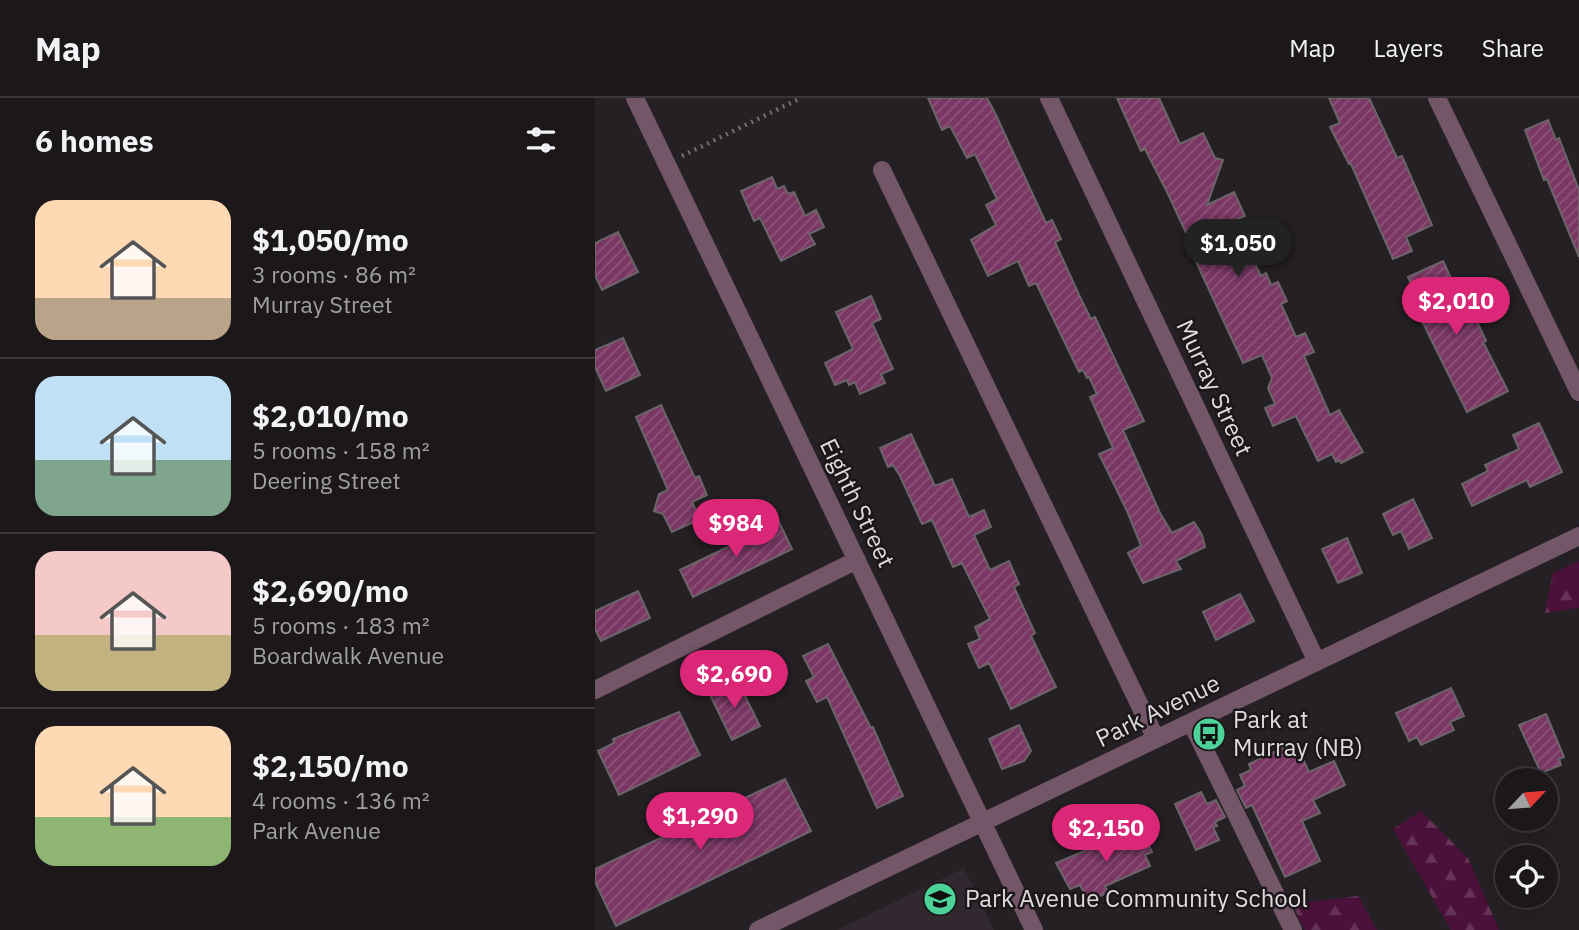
<!DOCTYPE html>
<html lang="en">
<head>
<meta charset="utf-8">
<style>
	body { margin:0; font-family:"IBM Plex Sans",sans-serif; background:#292527; color:#f1f3f6; height:100vh; display:flex; flex-direction:column; font-size:26px; white-space:nowrap }
	* { box-sizing:border-box; margin:0 }
	p { font-size:23px; color:#a0a0a2 }
	.icon { flex:none; width:38px; height:38px; fill:none; stroke:currentColor; stroke-width:2; stroke-linecap:round; stroke-linejoin:round }
	.map { position:relative; flex:1; overflow:hidden }
	.side { display:flex; flex-direction:column; background:#1c181a; width:595px }
	.side>* { flex:none }
	.needle { width:46px; rotate:64deg }
	.controls { position:absolute; left:900px; top:670px; display:grid; gap:14px }
	.controls a { display:grid; place-items:center; width:63px; height:63px; border-radius:50%; background:#1c181a; box-shadow:0 7px 28px #0002,0 0 0 2px #3a3739; font-size:35px }
	.price { position:absolute; translate:-50% -60px; padding:0 16px; border-radius:24px; background:#db2777; color:#fff; font-size:23px; line-height:46px; filter:drop-shadow(0 2px 4px #0008) }
	.price::after { content:''; position:absolute; left:50%; top:42px; width:21px; height:16px; margin-left:-10px; background:inherit; clip-path:polygon(0 0,100% 0,50% 100%) }
	.price.current { background:#222; color:#fff }
	ul { padding:0; list-style:none }
	li { display:flex; align-items:center; gap:21px; height:175px; padding:0 35px }
	li+li { border-top:2px solid #3a3739 }
	li span { display:grid; place-items:center; flex:none; width:196px; height:140px; border-radius:21px; color:#555 }
	li>.icon { margin-inline-start:auto }
	span .icon { width:84px; height:84px; fill:#fffc; stroke-width:1 }
	li b { font-size:30px }
	h2 { display:flex; justify-content:space-between; align-items:center; height:84px; padding:0 35px; font-size:30px }
	header { display:flex; align-items:center; gap:42px; box-sizing:border-box; height:98px; padding:0 35px; background:#1c181a; border-bottom:2px solid #3a3739 }
	header strong { font-size:33px }
	nav { display:flex; gap:38px; margin-inline-start:auto; font-size:24px }
	main { display:flex; flex:1; min-height:0 }
	.map>svg:first-child { display:block }
</style>
</head>
<body>
<header>
<strong>Map</strong>
<nav><a>Map</a><a>Layers</a><a>Share</a></nav>
</header>
<main>
<section class="side">
<h2>6 homes<svg class="icon" aria-label="filters" viewBox="0 0 24 24"><path d="M4 7h16M4 17h16"/><circle cx="9" cy="7" r="2"/><circle cx="15" cy="17" r="2"/></svg></h2>
<ul>
<li><span style="background:linear-gradient(#ffd9b3 70%,#b9a48a 0)"><svg class="icon" aria-label="home" viewBox="0 0 24 24"><path d="M3 11l9-7 9 7M6 9v11h12V9"/></svg></span><div><b>$1,050/mo</b><p>3 rooms · 86 m²</p><p>Murray Street</p></div></li>
<li><span style="background:linear-gradient(#bfe0f5 60%,#7fa58c 0)"><svg class="icon" aria-label="home" viewBox="0 0 24 24"><path d="M3 11l9-7 9 7M6 9v11h12V9"/></svg></span><div><b>$2,010/mo</b><p>5 rooms · 158 m²</p><p>Deering Street</p></div></li>
<li><span style="background:linear-gradient(#f6c9c9 60%,#c2b280 0)"><svg class="icon" aria-label="home" viewBox="0 0 24 24"><path d="M3 11l9-7 9 7M6 9v11h12V9"/></svg></span><div><b>$2,690/mo</b><p>5 rooms · 183 m²</p><p>Boardwalk Avenue</p></div></li>
<li><span style="background:linear-gradient(#ffd9b3 65%,#8fb573 0)"><svg class="icon" aria-label="home" viewBox="0 0 24 24"><path d="M3 11l9-7 9 7M6 9v11h12V9"/></svg></span><div><b>$2,150/mo</b><p>4 rooms · 136 m²</p><p>Park Avenue</p></div></li>
</ul>
</section>
<div class="map">
<svg width="984" height="832" viewBox="0 0 984 832">
	<defs>
		<pattern id="forest-firs" width="22" height="20" patternUnits="userSpaceOnUse" patternTransform="scale(1.75)"><rect width="22" height="20" fill="#4c113b"/><path d="M5 1l3.5 6h-7zM16 11l3.5 6h-7z" fill="#653357"/></pattern>
		<pattern id="building-hatch" width="6" height="6" patternUnits="userSpaceOnUse" patternTransform="scale(1.75)"><rect width="6" height="6" fill="#7a3764"/><path d="M-1 1l2-2M0 6l6-6M5 7l2-2" fill="none" stroke="#8c537a"/></pattern>
	</defs>
	<rect width="100%" height="100%" fill="#252023"/>
	<!-- built -->
	<path fill="#32282f" d="M369 770 399 832H242Z"/>
	<!-- forest -->
	<path fill="url(#forest-firs)" d="M984 463V510L950 515 958 475Z
		M826 713 873 760 904 832H856L798 731Z
		M763 798 782 832H710L697 806Z"/>
	<!-- building -->
	<path fill="url(#building-hatch)" stroke="#6b6568" stroke-width="2" d="M333 0H392L401 17 451 125 457 122 466 141 460 144 485 199 496 221 500 219 549 323 528 332 565 415 577 435 599 424 607 437 610 449 581 463 586 471 548 485 533 455 546 448 532 413 504 356 518 350 495 299 502 296 494 279 492 280 488 272 484 274 441 185 434 188 423 163 393 178 376 142 401 127 391 107 402 101 380 56 372 60 355 28 347 32Z
		M522 0H564L585 46 608 35 620 60 628 62 612 107 639 94 650 118 631 126 648 161 656 157 666 178 671 175 676 187 683 184 692 203 686 206 701 239 710 235 719 254 709 258 735 317 744 312 768 354 746 365 745 362 741 364 737 356 723 363 701 318 678 328 670 310 680 306 673 290 677 280 667 257 648 265 596 153 599 152 573 96 550 51 546 53Z
		M734 0H774L802 60 807 58 837 127 811 139 817 153 798 161 756 66H754L735 29 745 25Z
		M953 22 961 42 964 40 984 92V159L952 81 949 82 930 32Z
		M177 79 182 91 189 88 193 96 199 94 210 118 221 112 229 129 214 136 220 146 186 163 165 120 159 123 146 93Z
		M23 134 43 174 7 192 0 177V145Z
		M848 163 875 221 880 219 891 243 888 244 913 293 872 314 812 193 818 190 813 179Z
		M276 198 286 221 277 225 298 271 286 276 290 285 265 296 260 284 254 287 252 282 240 287 230 265 258 251 241 214Z
		M28 240 45 277 11 293 0 269V252Z
		M66 307 100 380 104 378 112 397 97 404 105 421 77 434 68 416 59 413 64 396 73 392 41 319Z
		M944 325 967 374 935 389 932 382 877 408 867 386 893 373 890 367 924 351 918 337Z
		M316 336 340 388 357 381 374 419 389 412 396 429 379 437 395 472 414 463 424 486 419 489 440 535 436 538 461 589 416 611 394 565 384 570 373 546 385 541 380 529 395 521 367 465 358 469 337 422 327 426 305 378 298 367 293 369 285 350Z
		M818 401 837 440 814 451 806 433 798 437 788 416Z
		M184 424 197 451 98 499 85 472Z
		M752 440 767 475 743 485 727 451Z
		M43 493 55 520 6 543 0 531V513Z
		M645 496 659 523 621 542 608 514Z
		M233 546 276 630 278 629 308 698 282 710 232 599 222 604 211 583 219 579 208 558Z
		M143 584 165 628 137 642 114 595 132 586 133 588Z
		M856 590 869 618 855 624 859 632 826 647 822 639 814 643 801 615Z
		M84 614 105 657 24 697 3 653 19 645 18 641Z
		M951 616 969 659 964 661 966 667 946 675 924 627Z
		M424 627 436 653 429 663 407 671 394 641Z
		M700 644 714 674 739 663 750 687 718 702 725 715 707 723 725 763 690 779 657 707 651 710 642 692 650 688 645 677 656 672 654 666Z
		M190 681 216 733 21 828 0 784V771Z
		M606 694 612 706 621 702 630 719 620 724 622 728 618 729 624 742 601 752 580 706Z
		M546 729 557 754 550 757 555 768 510 788 513 794 494 804 485 787 475 791 461 765Z"/>
	<g fill="none" stroke-linecap="round" stroke-linejoin="round">
		<!-- path -->
		<path stroke="#726e71" stroke-width="4.5" stroke-dasharray="2 5" stroke-linecap="butt" d="M87 58 206 0"/>
		<!-- minor -->
		<path stroke="#745669" stroke-width="18" d="M40 0 439 832
			M454 0 722 564
			M842 0 984 294
			M287 72 561 641
			M0 592 262 462
			M596 624 698 832
			M163 832 984 438"/>
	</g>
	<!-- icons -->
	<defs>
		<symbol id="bus-disc" viewBox="-11 -11 22 22"><circle r="9.5" fill="#4dd39a" stroke="#1b171a"/><path d="M-5-6H5V4H4V6H2V4H-2V6H-4V4H-5ZM-3.5-4V0h7V-4ZM-3.5 1.2v1.5H-2V1.2ZM2 1.2v1.5H3.5V1.2Z" fill="#111"/></symbol>
		<symbol id="school-disc" viewBox="-11 -11 22 22"><circle r="9.5" fill="#4dd39a" stroke="#1b171a"/><path d="M0-5L7-2L0 1L-7-2ZM-4 1L0 2.5L4 1V4Q0 6-4 4Z" fill="#111"/></symbol>
	</defs>
	<g fill-rule="evenodd">
		<use href="#bus-disc" x="595" y="617" width="38" height="38"/>
		<use href="#school-disc" x="326" y="782" width="38" height="38"/>
	</g>
	<g text-anchor="middle" stroke-width="5" stroke-linejoin="round" paint-order="stroke">
		<!-- street labels -->
		<g font-size="24" fill="#dedbdd" stroke="#1b171a">
			<text transform="translate(619 290) rotate(65)" y="8">Murray Street</text>
			<text transform="translate(262 405) rotate(64)" y="8">Eighth Street</text>
			<text transform="translate(563 613) rotate(-26)" y="8">Park Avenue</text>
		</g>
		<!-- poi labels -->
		<g font-size="24" fill="#dedbdd" stroke="#1b171a" text-anchor="start">
			<text x="638" y="630">Park at<tspan x="638" dy="28">Murray (NB)</tspan></text>
			<text x="370" y="809">Park Avenue Community School</text>
		</g>
	</g>
</svg>
<div class="controls">
<a><svg class="needle" viewBox="-14 -14 28 28"><path d="M0-13l5 13h-10z" fill="#e53935"/><path d="M0 13l5-13h-10z" fill="#a0a0a2"/></svg></a>
<a><svg class="icon" aria-label="locate" viewBox="0 0 24 24"><circle cx="12" cy="12" r="6"/><path d="M12 2v4M12 18v4M2 12h4M18 12h4"/></svg></a>
</div>
<b class="price current" style="left:643px;top:181px">$1,050</b>
<b class="price" style="left:861px;top:239px">$2,010</b>
<b class="price" style="left:141px;top:461px">$984</b>
<b class="price" style="left:139px;top:612px">$2,690</b>
<b class="price" style="left:105px;top:754px">$1,290</b>
<b class="price" style="left:511px;top:766px">$2,150</b>
</div>
</main>
</body>
</html>
